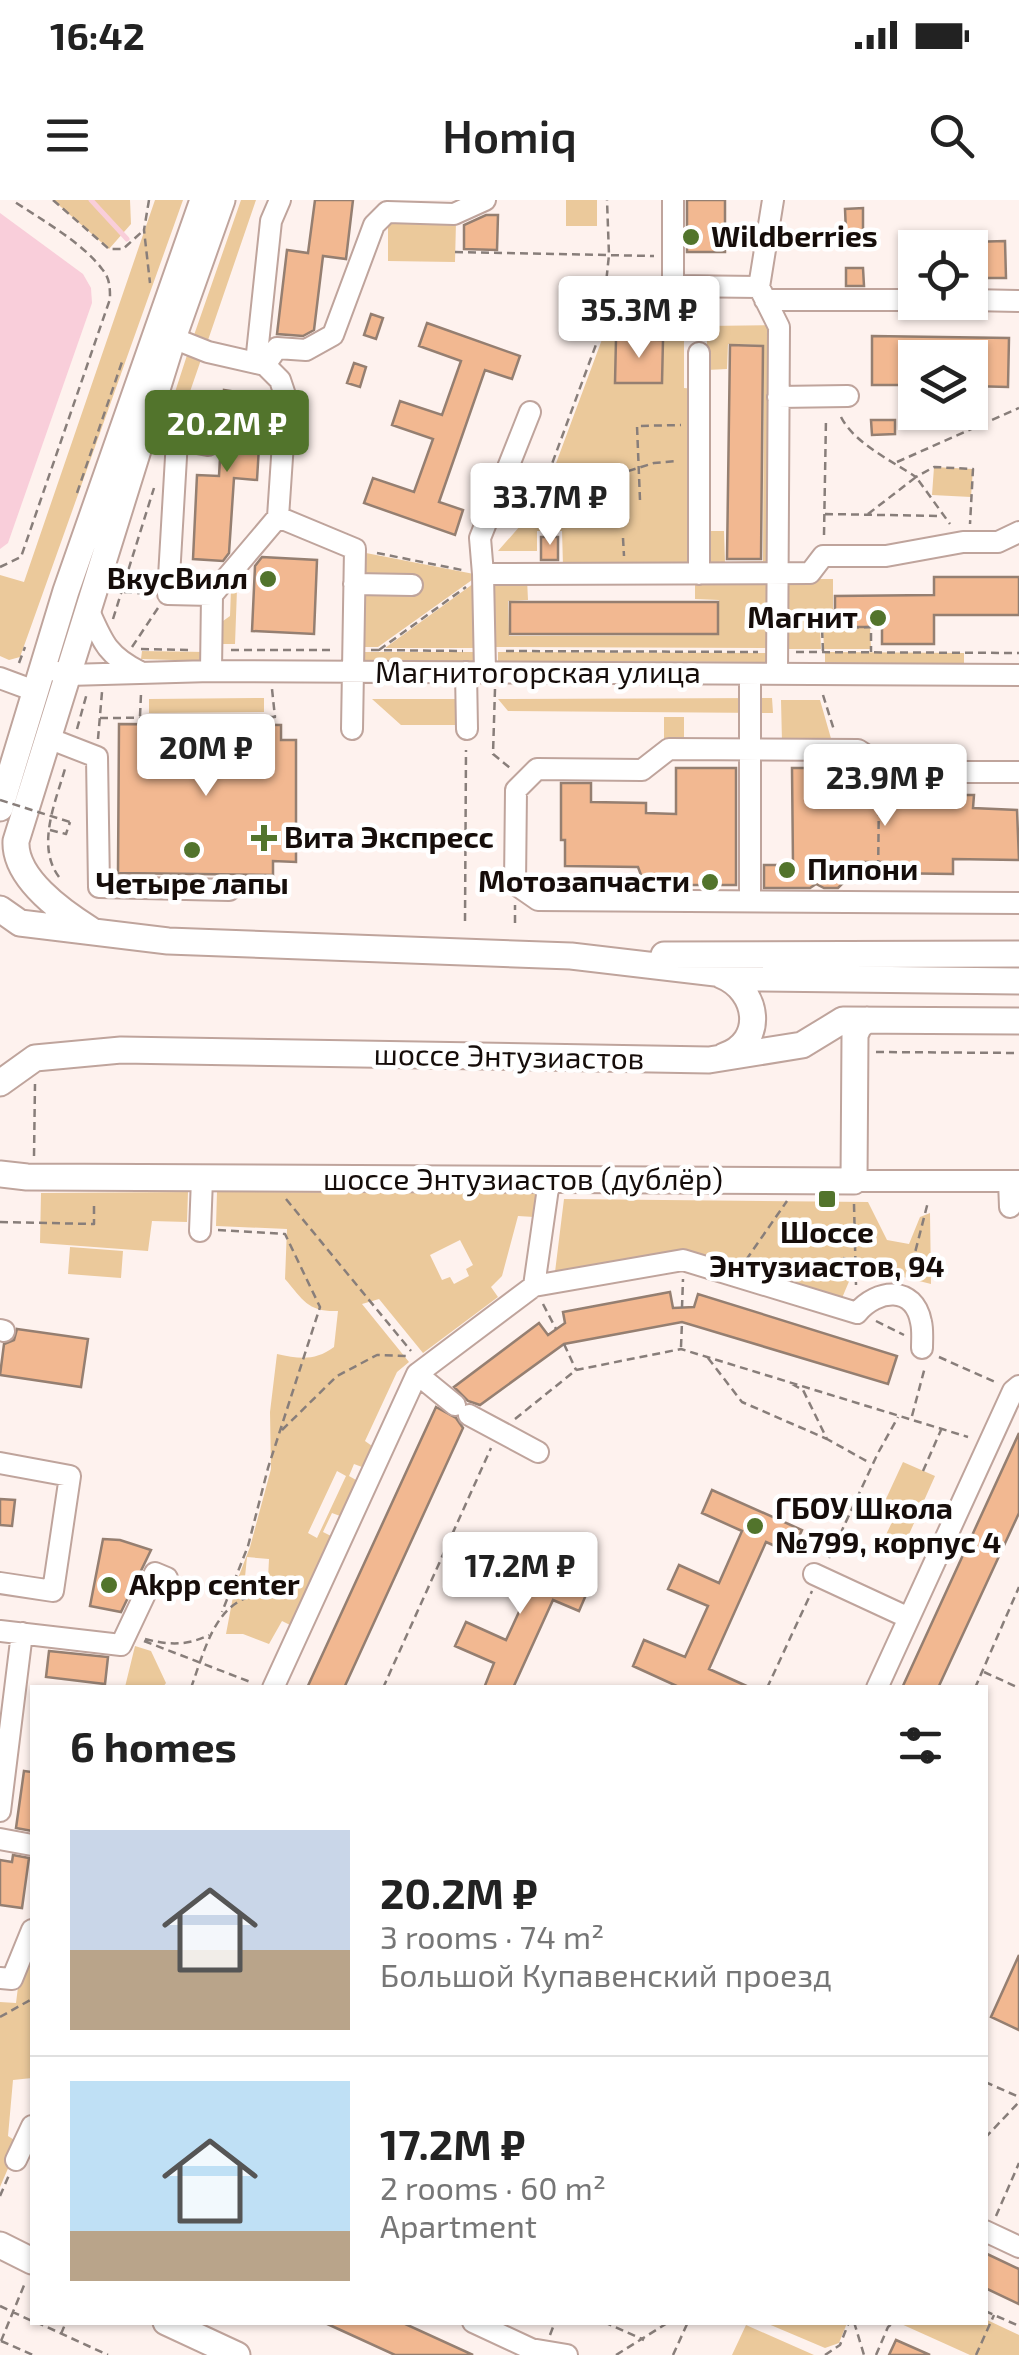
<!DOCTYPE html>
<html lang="en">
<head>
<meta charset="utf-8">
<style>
	body { margin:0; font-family:"Exo 2",sans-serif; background:#f2f2f2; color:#222; height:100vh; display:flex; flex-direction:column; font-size:38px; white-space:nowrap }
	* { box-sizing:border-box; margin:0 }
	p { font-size:32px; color:#767676 }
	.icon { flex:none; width:55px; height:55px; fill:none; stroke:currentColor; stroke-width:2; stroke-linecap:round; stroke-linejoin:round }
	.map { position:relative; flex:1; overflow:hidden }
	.drawer { position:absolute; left:30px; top:1485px; width:958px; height:640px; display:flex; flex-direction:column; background:#fff; border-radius:0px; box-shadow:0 2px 8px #0004 }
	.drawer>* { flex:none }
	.buttons { position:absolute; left:898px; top:30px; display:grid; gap:20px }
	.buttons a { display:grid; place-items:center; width:90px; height:90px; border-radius:0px; background:#fff; box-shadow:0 2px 8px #0004; font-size:50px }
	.price { position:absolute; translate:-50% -85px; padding:0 22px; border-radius:10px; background:#fff; color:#222; font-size:32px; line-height:65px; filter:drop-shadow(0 2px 5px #0008) }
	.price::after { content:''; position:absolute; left:50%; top:60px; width:30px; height:22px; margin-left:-15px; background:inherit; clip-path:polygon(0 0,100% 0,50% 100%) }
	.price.on { background:#52742c; color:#fff }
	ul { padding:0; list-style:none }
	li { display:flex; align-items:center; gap:30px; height:250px; padding:0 40px }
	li+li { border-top:2px solid #e0e0e0 }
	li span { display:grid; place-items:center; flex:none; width:280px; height:200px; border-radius:0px; color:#555 }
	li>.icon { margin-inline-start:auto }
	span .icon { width:120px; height:120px; fill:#fffc; stroke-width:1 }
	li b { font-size:42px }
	h2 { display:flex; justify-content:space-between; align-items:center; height:120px; padding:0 40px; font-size:42px }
	.status { display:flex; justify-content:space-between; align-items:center; height:70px; padding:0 50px; background:#fff; direction:ltr }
	.status svg { height:28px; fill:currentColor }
	header { display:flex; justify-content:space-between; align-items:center; height:130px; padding:0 40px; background:#fff; font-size:45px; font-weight:600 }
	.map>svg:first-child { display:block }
</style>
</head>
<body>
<div class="status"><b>16:42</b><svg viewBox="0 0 49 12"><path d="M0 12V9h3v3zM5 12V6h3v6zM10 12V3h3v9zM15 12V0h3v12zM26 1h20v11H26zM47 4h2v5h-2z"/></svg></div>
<header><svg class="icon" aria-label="menu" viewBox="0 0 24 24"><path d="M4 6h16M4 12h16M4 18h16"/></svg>Homiq<svg class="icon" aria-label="search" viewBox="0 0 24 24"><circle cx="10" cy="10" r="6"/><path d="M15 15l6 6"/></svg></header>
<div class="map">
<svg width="1019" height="2155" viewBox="0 0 1019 2155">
	<rect width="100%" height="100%" fill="#fef2ee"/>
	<!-- green -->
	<path fill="#ebc99b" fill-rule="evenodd" d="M53 0H130L131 24 109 49Z
		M155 0H183L29 432 20 457 9 460 0 456V375L24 382Z
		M241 0H256L206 146 193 138Z
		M566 0H597V26H566Z
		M388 21 456 22 455 62 388 61Z
		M669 93 668 138 684 139V188L695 189V366H563L562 331H537V351H498L542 301 604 134Z
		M775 125 773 371 704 369V331H724L725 362 763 361 764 145 728 144 727 169 707 170V126Z
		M190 146 203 154 175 235 162 232Z
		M934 267 973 269 971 297 932 295Z
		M366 353 479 375 378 447H364Z
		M481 378 482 448H385Z
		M695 378H773V410L762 411 763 429 773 430V448L488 447 489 380 527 379 528 400 508 401 509 436 719 435V400L695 399Z
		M780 379H833V411H851V425L820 426 821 449H781Z
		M231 389H237L235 444H216V426L230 416Z
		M823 428H870L871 449H824Z
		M142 451 206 452V461L141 459Z
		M362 452H477V461H362Z
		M498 452 767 453V462L498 461Z
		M825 452 964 453V464L825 463Z
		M264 498V512L149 513V499Z
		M772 498 773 513 508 511 498 499Z
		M372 499H459V525H401Z
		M781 500H820L832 542H782Z
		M664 517H684V542H664Z
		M188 992 187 1022 152 1021 148 1051 40 1043 41 993Z
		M217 992 538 993 534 1017 518 1016 502 1076 491 1087 498 1097 423 1153 379 1099 362 1104 409 1162 397 1172 365 1241 372 1246 362 1267 354 1264 349 1276 356 1280 340 1316 332 1313 323 1332 331 1336 290 1425 282 1421 269 1444 243 1434H226L235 1386 250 1347 271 1269 270 1212 277 1154C300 1159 315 1161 334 1147L338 1111C308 1112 304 1101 285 1079L287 1029 216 1026ZM460 1040 473 1065 466 1069 469 1076 454 1084 450 1077 442 1080 430 1055ZM337 1271 346 1276 317 1338 308 1333ZM247 1357 269 1359 268 1379 245 1377Z
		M564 999 868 1002 887 1040 909 1044 920 1017 930 1013 931 1084 856 1065 842 1098 686 1051 555 1072Z
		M70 1047 123 1051 121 1078 68 1074Z
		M903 1262 935 1276 902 1350 883 1341 893 1320 885 1301Z
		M135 1446 151 1451 166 1483 163 1487H125Z
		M32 1751V1878L13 1880 8 1936 19 1943 0 1987V1802L16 1803 19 1779Z
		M985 2119 1019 2135V2155H970L899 2123 985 2122Z
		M766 2123H847L839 2143 825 2148Z
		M746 2125 814 2155H732Z"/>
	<!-- water -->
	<path fill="#f9ceda" d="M0 13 83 74 91 88 92 103 8 343 0 349Z"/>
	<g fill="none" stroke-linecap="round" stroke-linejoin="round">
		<!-- stream -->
		<path stroke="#f9ceda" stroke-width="5" d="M91 0 127 39"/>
	</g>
	<!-- building -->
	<path fill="#f2b891" stroke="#957f71" stroke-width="2.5" d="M315 0H353L346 59 323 56 314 130 303 136 277 134 287 50 308 53Z
		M687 0H725V52H687Z
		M863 8V32H846L845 9Z
		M486 15H498L497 50 464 49V25Z
		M1005 41 1006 78H970V42Z
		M846 68H863L864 86H846Z
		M371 114 383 118 376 139 364 135Z
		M427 123 520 156 512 179 485 170 439 302 463 310 455 335 364 303 373 278 414 292 433 239 392 225 400 201 442 215 461 161 419 146Z
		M872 136 1009 138 1008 187 970 186V158H915V185H872Z
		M616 139 663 140 662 183H615Z
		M730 145 763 146 761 359H727Z
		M354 163 366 167 360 187 347 183Z
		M224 190 262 196 257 280 234 278 229 353 223 361 193 359 197 275 219 276Z
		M871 220H895V234L872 235Z
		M541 337H558V360H541Z
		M262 357 317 360 314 434 252 431 255 366Z
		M934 377H1019V415H934V444H882V427H852V411H835V396L934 395Z
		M510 402H718V434H510Z
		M119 524 281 525V540H296V662L273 661V675L118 673Z
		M676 568H736V685H651L644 683 638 667 565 666V640H561V583H591V602L646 603V613L676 614Z
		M792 568H861L870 574V581L892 586H962V595H974L973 608 1017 610 1019 660 953 659V674L883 673V662H849V677L838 688H824L816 684 810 688H764V665H793Z
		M670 1092 673 1108 694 1107 698 1094 897 1156 888 1184 682 1122 564 1144 480 1205 468 1201 454 1187 539 1123 548 1135 565 1123 563 1112Z
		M17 1129 88 1139 81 1187 0 1175 4 1144 14 1140Z
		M436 1207 456 1218 463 1228 344 1488H307Z
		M1019 1233V1313L938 1488H902Z
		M712 1290 802 1330 791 1353 766 1342 709 1469 751 1488H681L633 1466 644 1440 685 1457 708 1406 668 1389 679 1365 719 1383 742 1331 702 1313Z
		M0 1299 15 1300 12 1326 0 1325Z
		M103 1339 120 1340 151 1350 121 1412 90 1406Z
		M499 1347 589 1388 579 1411 553 1400 513 1488H484L494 1463 455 1446 466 1422 506 1440 530 1388 489 1370Z
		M49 1451 108 1457 105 1484 46 1477Z
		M24 1571 32 1572V1631L16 1628Z
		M13 1655 29 1658 22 1708 0 1705V1660L12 1662Z
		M1019 1755V1830L991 1817Z
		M985 2053 1019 2069V2104L985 2088Z
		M323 2122H401L473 2155H395Z
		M896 2140 930 2155H889Z"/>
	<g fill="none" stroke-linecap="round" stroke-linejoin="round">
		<defs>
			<path id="minor" d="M673 0V86L759 87 773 0
				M759 87 779 127 777 474
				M765 100H915
				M970 100 1019 101
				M173 138 208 152 265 165 277 148 306 150 333 135 374 25 387 12 454 14 485 0
				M256 163 271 21 280 0
				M265 165 280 180 286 198 278 317 355 349 352 529
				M778 197 848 196
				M143 233 208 245
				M177 240 168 394 212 395 211 471
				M483 374 480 338 530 212
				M699 374V153
				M354 384 412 385
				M212 395 278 317
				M89 411C103 443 108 456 140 472
				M58 472 68 475 211 471 1019 475
				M466 472 467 529
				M485 472 483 374 810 373 823 356H886L963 342H998L1019 332
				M0 478 35 491
				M48 538 97 557 99 687 229 690
				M1019 572H892L858 550 669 549 642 570 537 569 516 590 515 684 538 700 1019 703
				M750 701V474
				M854 981H1019
				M1009 981 1010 1007
				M200 1031 202 979
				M534 1086 549 981
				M0 1130 4 1131
				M417 1174 455 1205
				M469 1215 538 1252
				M0 1263 70 1276 53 1391 0 1383
				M814 1374 909 1418
				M0 1431 121 1445 155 1373 167 1378
				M273 1488 417 1174 534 1086 683 1060 857 1113C877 1089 914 1085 921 1122 923 1130 922 1140 922 1148
				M877 1488 1013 1191 1019 1186
				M0 1611 22 1433
				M0 1639 32 1645
				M0 1778 12 1779 32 1730
				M16 1960 32 1926
				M985 2031 1019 2047
				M473 2122 531 2149 567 2155"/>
			<path id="major" d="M0 608 66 391 203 0
				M0 709 20 723 168 741 571 756 758 778 1019 781
				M91 730C62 712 14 678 16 641L173 138 222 0
				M664 755 1019 754
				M721 775C759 790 766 842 724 856
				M0 883 35 858 121 850 709 860 802 845 843 820 1019 821
				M0 974 27 977 854 981 855 835 859 826 867 820
				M0 2045 32 2061
				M166 2122 237 2155"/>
		</defs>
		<!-- minor casing -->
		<use href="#minor" stroke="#bfa49c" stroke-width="24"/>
		<!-- major casing -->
		<use href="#major" stroke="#bfa49c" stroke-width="29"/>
		<!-- path -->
		<path stroke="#887e7a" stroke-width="2.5" stroke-dasharray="8 5" stroke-linecap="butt" d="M53 0 109 49H123L144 30
			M149 0 144 30 150 83
			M455 52 654 56
			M601 130 609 55 607 0
			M672 130 673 107
			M841 217C854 243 892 261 916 277L934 267 973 269 970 324
			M897 262 1019 208
			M77 293 123 159
			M541 298 654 263 678 261
			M640 300 637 226 681 225
			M825 314 942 316
			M868 314 916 277 950 324
			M508 323 539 299 601 131 655 97
			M824 335 826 218
			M623 338 624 356
			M377 353 462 370
			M0 367 21 357 110 99C110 88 110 78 102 69 82 42 40 19 12 0
			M124 392 151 394
			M113 419 154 288
			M132 447 158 408
			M141 449 193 450
			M231 450H333
			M371 450 463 451
			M379 450 466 387
			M506 451 758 452
			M823 451 822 428 871 427V452
			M796 452 1019 453
			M19 463 25 447
			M495 489 493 554 510 568
			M823 495 834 530
			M140 516 141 494
			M100 518 275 517 272 489
			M77 529 87 493
			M98 539 102 492
			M50 630 66 634 70 622
			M59 677C35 645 57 599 66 565
			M878 681 879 589
			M465 721 466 550
			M515 723V705
			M876 852 1019 853
			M34 956 35 884
			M286 999 411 1151
			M854 1004 856 1085
			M0 1022 94 1024V1001
			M218 1030 285 1034 320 1107 268 1268 248 1346 222 1412
			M843 1058 855 1063
			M746 1060 787 1001
			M909 1076 928 1002
			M543 1104 556 1129
			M682 1108 683 1079
			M876 1121 904 1135
			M564 1144 576 1170
			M681 1147 682 1122
			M939 1157 995 1182
			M708 1158 742 1202 827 1239
			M792 1184 803 1190 827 1239 870 1263
			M912 1216 925 1167
			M515 1219 576 1170 681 1149 968 1237
			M282 1230 337 1176 377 1155 407 1156
			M923 1271 941 1230
			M829 1358 878 1253 898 1217
			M257 1392V1379
			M145 1439C168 1445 187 1446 209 1435
			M144 1441 253 1483
			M984 1472 1019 1488
			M191 1488C210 1434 221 1382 292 1396
			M383 1488 491 1248
			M767 1488 812 1391
			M975 1488 1019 1387
			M0 1817 32 1799
			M985 1882 1019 1897
			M985 1938 1019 1902
			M0 1996 9 1975
			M996 2016 1019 1963
			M0 2106 32 2121
			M985 2111 1019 2126
			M36 2122 108 2155
			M604 2122 644 2140
			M854 2122 864 2155
			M61 2134 66 2122
			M550 2135 555 2122
			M1 2141 25 2083
			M1 2141 33 2155
			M616 2155 669 2122
			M673 2155 688 2122
			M825 2155 840 2145 849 2122
			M876 2155 888 2127 894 2122
			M976 2155 994 2115"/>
		<!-- minor -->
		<use href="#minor" stroke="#fff" stroke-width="20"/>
		<!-- major -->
		<use href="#major" stroke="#fff" stroke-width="25"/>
		<!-- path-bridge -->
		<path stroke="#887e7a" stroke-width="2.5" stroke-dasharray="8 5" stroke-linecap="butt" d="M0 600 70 622"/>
	</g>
	<!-- markers -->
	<g fill="#52742c" stroke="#fff" stroke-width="4">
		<circle cx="691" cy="37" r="10"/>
		<circle cx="268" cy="379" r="10"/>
		<circle cx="878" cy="418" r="10"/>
		<path d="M259 623h10v10h10v10h-10v10h-10v-10h-10v-10h10z"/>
		<circle cx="192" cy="650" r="10"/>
		<circle cx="787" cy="670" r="10"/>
		<circle cx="710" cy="682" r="10"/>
		<rect x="817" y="989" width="20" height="20" rx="5"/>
		<circle cx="755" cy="1326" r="10"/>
		<circle cx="109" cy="1385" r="10"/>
	</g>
	<g text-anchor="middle" stroke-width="9" stroke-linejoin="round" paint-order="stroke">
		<!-- poi labels -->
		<g font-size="30" font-weight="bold" fill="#160d0a" stroke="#fff" text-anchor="start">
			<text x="711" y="47">Wildberries</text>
			<text x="248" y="389" text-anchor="end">ВкусВилл</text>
			<text x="858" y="428" text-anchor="end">Магнит</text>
			<text x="284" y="648">Вита Экспресс</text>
			<text x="807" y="680">Пипони</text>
			<text x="690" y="692" text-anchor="end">Мотозапчасти</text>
			<text x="192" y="694" text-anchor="middle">Четыре лапы</text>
			<text x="827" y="1043" text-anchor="middle">Шоссе<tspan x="827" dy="34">Энтузиастов, 94</tspan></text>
			<text x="775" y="1319">ГБОУ Школа<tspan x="775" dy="34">№799, корпус 4</tspan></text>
			<text x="129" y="1395">Akpp center</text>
		</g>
		<!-- street labels -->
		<g font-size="30" fill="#160d0a" stroke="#fff">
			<text x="538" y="483">Магнитогорская улица</text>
			<text transform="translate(509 857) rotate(1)" y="10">шоссе Энтузиастов</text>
			<text x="523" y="990">шоссе Энтузиастов (дублёр)</text>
		</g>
	</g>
</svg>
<div class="buttons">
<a><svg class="icon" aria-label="locate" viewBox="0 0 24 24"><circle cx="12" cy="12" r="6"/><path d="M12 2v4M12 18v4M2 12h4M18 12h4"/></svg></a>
<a><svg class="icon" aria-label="layers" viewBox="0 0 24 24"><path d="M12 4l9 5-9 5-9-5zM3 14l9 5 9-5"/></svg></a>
</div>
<b class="price" style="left:639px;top:161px">35.3M ₽</b>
<b class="price on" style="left:227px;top:275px">20.2M ₽</b>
<b class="price" style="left:550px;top:348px">33.7M ₽</b>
<b class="price" style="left:206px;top:599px">20M ₽</b>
<b class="price" style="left:885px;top:629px">23.9M ₽</b>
<b class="price" style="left:520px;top:1417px">17.2M ₽</b>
<section class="drawer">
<h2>6 homes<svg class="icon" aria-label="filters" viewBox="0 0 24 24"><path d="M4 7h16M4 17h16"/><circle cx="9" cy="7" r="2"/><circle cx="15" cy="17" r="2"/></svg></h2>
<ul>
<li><span style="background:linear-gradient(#c9d6e8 60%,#b9a48a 0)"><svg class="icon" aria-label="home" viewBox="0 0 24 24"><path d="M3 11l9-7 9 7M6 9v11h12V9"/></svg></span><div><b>20.2M ₽</b><p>3 rooms · 74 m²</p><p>Большой Купавенский проезд</p></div></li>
<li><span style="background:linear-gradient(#bfe0f5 75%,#b9a48a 0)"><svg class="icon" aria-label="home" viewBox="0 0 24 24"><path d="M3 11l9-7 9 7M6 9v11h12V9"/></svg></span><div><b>17.2M ₽</b><p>2 rooms · 60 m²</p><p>Apartment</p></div></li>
</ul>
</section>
</div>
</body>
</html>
